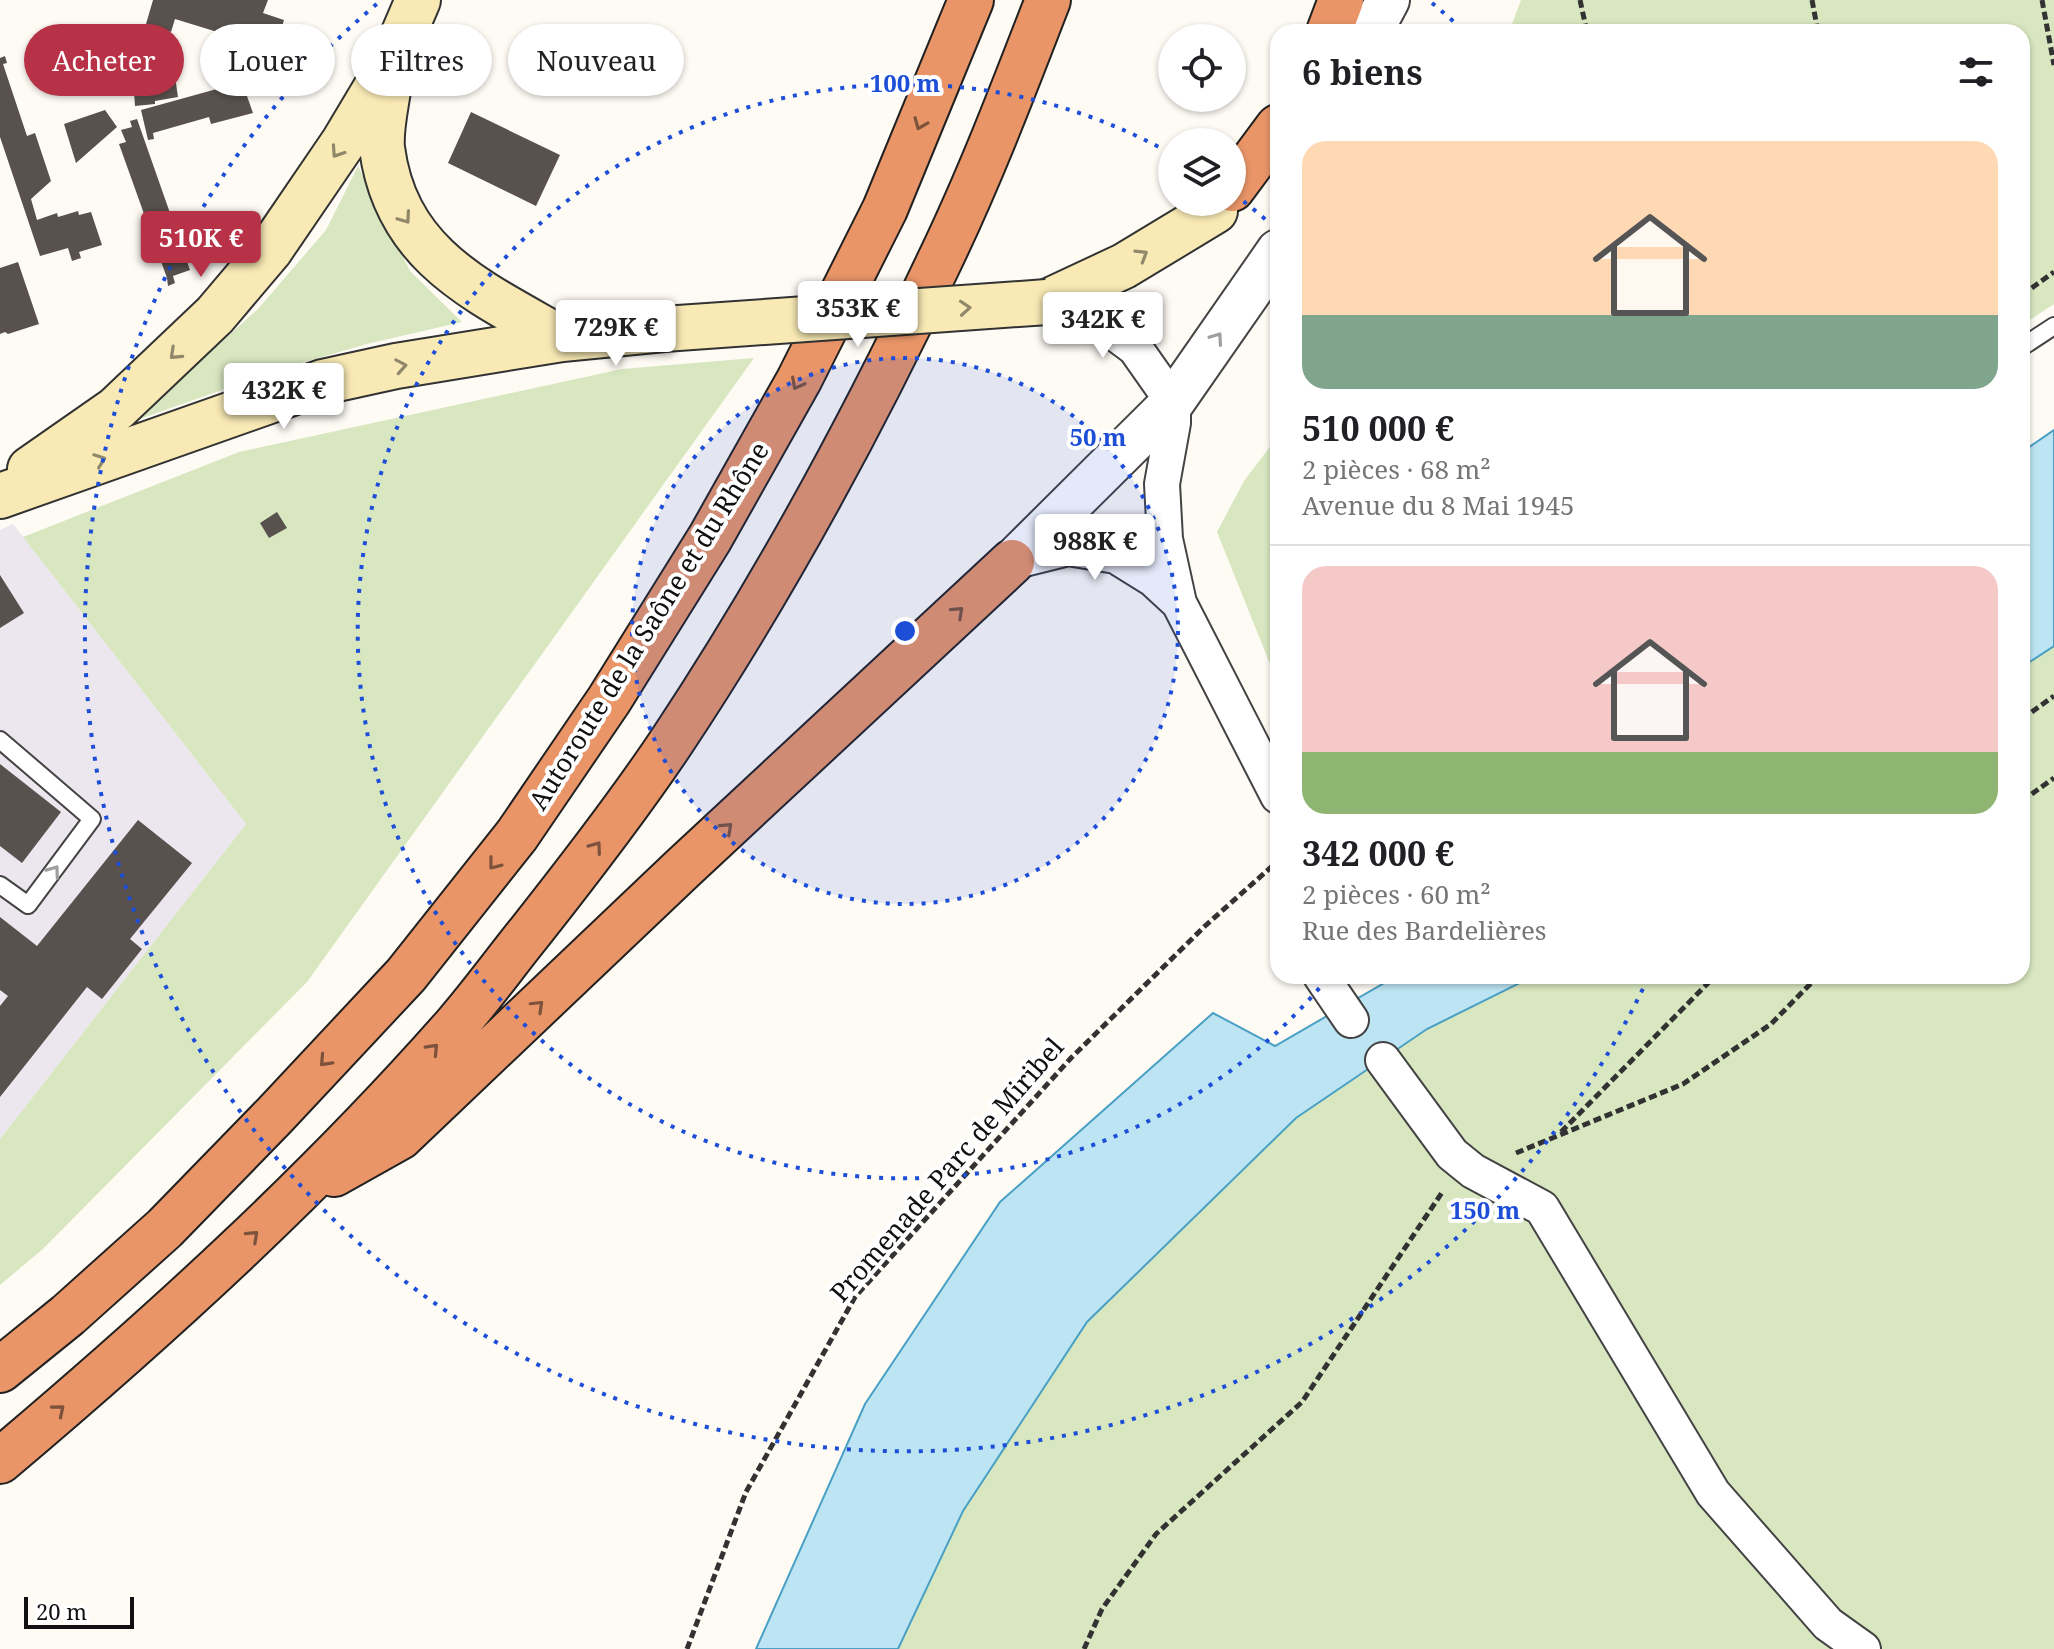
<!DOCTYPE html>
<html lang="fr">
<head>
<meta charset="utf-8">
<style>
	body { margin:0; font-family:"Noto Serif",serif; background:#f6f6f6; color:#202124; height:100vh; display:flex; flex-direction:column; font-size:30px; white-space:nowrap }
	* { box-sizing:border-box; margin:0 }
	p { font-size:26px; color:#757577 }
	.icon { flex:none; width:44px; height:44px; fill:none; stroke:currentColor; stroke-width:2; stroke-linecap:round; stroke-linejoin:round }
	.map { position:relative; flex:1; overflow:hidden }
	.drawer { position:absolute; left:1270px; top:24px; width:760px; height:960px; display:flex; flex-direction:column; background:#fff; border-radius:24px; box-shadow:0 2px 6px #0004 }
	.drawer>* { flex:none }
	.banner { position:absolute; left:24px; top:24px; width:760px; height:72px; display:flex; gap:16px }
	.buttons { position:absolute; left:1158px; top:24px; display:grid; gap:16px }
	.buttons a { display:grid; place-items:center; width:88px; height:88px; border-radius:50%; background:#fff; box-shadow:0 2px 6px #0004; font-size:40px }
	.scale { position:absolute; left:24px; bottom:20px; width:110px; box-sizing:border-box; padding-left:8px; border:4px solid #101010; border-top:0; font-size:22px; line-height:28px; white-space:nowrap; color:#101010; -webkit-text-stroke:6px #fff; paint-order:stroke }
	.price { position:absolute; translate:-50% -68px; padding:0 18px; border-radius:8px; background:#fff; color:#222; font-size:26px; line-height:52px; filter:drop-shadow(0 2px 4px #0008) }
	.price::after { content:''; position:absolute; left:50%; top:48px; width:24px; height:18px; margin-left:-12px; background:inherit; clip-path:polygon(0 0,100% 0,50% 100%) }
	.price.on { background:#b73247; color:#fff }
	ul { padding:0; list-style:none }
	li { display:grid; align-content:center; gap:16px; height:424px; padding:0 32px }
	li+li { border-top:2px solid #e0e0e0 }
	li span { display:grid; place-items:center; height:248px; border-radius:24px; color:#555 }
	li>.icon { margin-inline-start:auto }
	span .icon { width:144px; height:144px; fill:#fffc; stroke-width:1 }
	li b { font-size:34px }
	h2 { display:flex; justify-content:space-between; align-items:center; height:96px; padding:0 32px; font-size:34px }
	.chip { padding:0 28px; border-radius:36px; background:#fff; box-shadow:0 2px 6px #0004; font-size:28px; line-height:72px }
	.chip.on { background:#b73247; color:#fff }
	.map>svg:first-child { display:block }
</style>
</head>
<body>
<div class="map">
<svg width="2054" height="1649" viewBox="0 0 2054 1649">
	<rect width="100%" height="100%" fill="#fefbf5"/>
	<!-- industrial -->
	<path fill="#ece6ee" d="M13 524 246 824 0 1139V530Z"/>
	<!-- green -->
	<path fill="#d8e7c0" d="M1521 0H2054V304L2022 325V32H1509Z
		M358 166 410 271 462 322 367 344 287 367 134 421 258 309 326 230Z
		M754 358 307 982 43 1249 0 1285V1139L246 824 23 537 239 452 622 369Z
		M1278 436V684L1217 532 1244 481Z
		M2054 646V1649H898L963 1511 1087 1322 1296 1118 1427 1029 1534 976H2022V667Z"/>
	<!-- water -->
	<path fill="#bde4f2" stroke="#49a0c4" stroke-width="2" d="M2054 430V646L2022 667V452Z
		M1390 976H1534L1427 1029 1296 1118 1087 1322 963 1511 898 1649H756L865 1404 1000 1202 1213 1013 1275 1046 1391 979Z"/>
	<!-- building -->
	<path fill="#58514e" d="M153 0H268L263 13 284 20 273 57 236 45 237 38 175 19 171 32 146 24Z
		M129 25 178 41 179 46 171 49 178 97 155 101V104L135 106Z
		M5 56 7 63 3 64 27 136 35 133 51 181 31 199 37 220 57 213 58 217 78 211 79 215 91 212 102 245 79 252 81 258 72 261 68 248 40 256 0 137V58Z
		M242 82 253 113 211 124 209 117 153 133 154 139 148 140 141 110Z
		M105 110 117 127 76 163 64 124Z
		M471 112 560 155 536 206 448 163Z
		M137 119 190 270 173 276 175 283 168 286 167 278 119 144 126 142 121 130 132 127 130 121Z
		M18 262 39 324 8 334 5 332 0 334V268Z
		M277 512 287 528 269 538 260 523Z
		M0 575 24 613 0 628Z
		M0 764 61 812 22 863 0 846Z
		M138 820 192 863 130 939 142 949 102 999 87 987 0 1097V1006L8 996 0 990V917L37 946Z"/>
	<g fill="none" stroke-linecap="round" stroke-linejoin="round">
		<defs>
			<path id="service" d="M2022 347 2054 326
				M0 740 92 819 28 905 0 885"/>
			<path id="minor" d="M1047 302 1088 313 1135 348 1173 402V423L1162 484 1165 539 1179 603 1278 796
				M1012 562 1068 548 1116 556 1153 579 1179 603
				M1321 976 1351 1020
				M1383 1060 1452 1154 1473 1171 1542 1208 1713 1493 1828 1624 1863 1649"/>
			<path id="tertiary" d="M1371 32 1388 0
				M1012 562 1173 402 1278 251"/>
			<path id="secondary" d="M390 75C388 98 380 126 382 148 396 256 478 291 562 339
				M1047 302 1124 266 1215 211
				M30 469 116 409 215 315 270 250 343 143 392 61 418 0
				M0 496 323 382 396 366 562 339 664 329"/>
			<path id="motorway" d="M1329 32 1341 0
				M1232 189 1278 127
				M334 1174 400 1137 682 869 1012 562
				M0 1370 68 1315 165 1228 275 1115 406 975 517 835 609 700 710 538 799 380 885 209 971 0
				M0 1461C161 1325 317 1183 456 1025 482 995 505 963 530 932 579 870 628 807 672 741 773 589 861 427 939 262 980 177 1014 88 1048 0"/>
		</defs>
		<!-- service casing -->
		<use href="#service" stroke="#434343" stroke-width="20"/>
		<!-- minor casing -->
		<use href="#minor" stroke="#434343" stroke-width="38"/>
		<!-- tertiary casing -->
		<use href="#tertiary" stroke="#434343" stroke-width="46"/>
		<!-- secondary casing -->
		<use href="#secondary" stroke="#323232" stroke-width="48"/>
		<!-- motorway casing -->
		<use href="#motorway" stroke="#212121" stroke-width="48"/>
		<!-- path -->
		<path stroke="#323232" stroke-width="5" stroke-dasharray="8 4" stroke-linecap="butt" d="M1580 0 1587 32
			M1812 0 1818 32
			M2042 0 2054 65
			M2022 295 2054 272
			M2022 719 2054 696
			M2022 801 2054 778
			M1561 1132 1715 976
			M1516 1153 1683 1084 1771 1024 1818 976
			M687 1649 746 1492 855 1297 1071 1058 1205 926 1278 861
			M1084 1649 1102 1609 1156 1534 1302 1402 1443 1191"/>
		<!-- service -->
		<use href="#service" stroke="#fff" stroke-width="16"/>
		<!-- minor -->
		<use href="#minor" stroke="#fff" stroke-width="34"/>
		<!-- tertiary -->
		<use href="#tertiary" stroke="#fff" stroke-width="42"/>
		<!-- secondary -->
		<use href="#secondary" stroke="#f9eab5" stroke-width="44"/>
		<!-- motorway -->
		<use href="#motorway" stroke="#e99568" stroke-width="44"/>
		<defs>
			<path id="secondary-bridge" d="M664 329 1047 302"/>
		</defs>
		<!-- secondary-bridge casing -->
		<use href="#secondary-bridge" stroke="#323232" stroke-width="48" stroke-linecap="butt"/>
		<!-- secondary-bridge -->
		<use href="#secondary-bridge" stroke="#f9eab5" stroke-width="44"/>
	</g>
	<!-- one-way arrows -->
	<defs><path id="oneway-chevron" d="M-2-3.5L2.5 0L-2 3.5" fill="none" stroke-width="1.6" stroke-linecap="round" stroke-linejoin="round" transform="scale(2)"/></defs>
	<g stroke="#7c523c">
		<use href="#oneway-chevron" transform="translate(920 124) rotate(112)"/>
		<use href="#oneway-chevron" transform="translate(797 384) rotate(118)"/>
		<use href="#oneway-chevron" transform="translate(958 612) rotate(-43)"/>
		<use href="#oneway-chevron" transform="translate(727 828) rotate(-43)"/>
		<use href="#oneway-chevron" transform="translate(596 847) rotate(-54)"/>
		<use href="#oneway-chevron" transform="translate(494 864) rotate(128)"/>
		<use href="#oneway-chevron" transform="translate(538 1006) rotate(-44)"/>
		<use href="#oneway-chevron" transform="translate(433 1049) rotate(-47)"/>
		<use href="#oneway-chevron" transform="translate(325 1061) rotate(133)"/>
		<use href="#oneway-chevron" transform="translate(253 1236) rotate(-43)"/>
		<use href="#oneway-chevron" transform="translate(59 1410) rotate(-40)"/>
	</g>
	<g stroke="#90886b">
		<use href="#oneway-chevron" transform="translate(337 152) rotate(124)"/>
		<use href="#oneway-chevron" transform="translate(405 218) rotate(55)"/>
		<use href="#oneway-chevron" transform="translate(1142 255) rotate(-32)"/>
		<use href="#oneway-chevron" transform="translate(965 308) rotate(-4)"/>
		<use href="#oneway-chevron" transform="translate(175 354) rotate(137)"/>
		<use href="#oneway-chevron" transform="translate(401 366) rotate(-10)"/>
		<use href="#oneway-chevron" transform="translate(100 460) rotate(-20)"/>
	</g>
	<g stroke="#9f9f9f">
		<use href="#oneway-chevron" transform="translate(1217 338) rotate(-55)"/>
		<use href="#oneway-chevron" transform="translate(54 871) rotate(-54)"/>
	</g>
	<!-- distance rings -->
	<circle cx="905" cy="631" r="273" fill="#1d4ed8" fill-opacity=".12"/>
	<g fill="none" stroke="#1d4ed8" stroke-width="4" stroke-dasharray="4 8">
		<circle cx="905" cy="631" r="273"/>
		<path d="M1327 979A547 547 0 1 1 1170 153M1234 194A547 547 0 0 1 1275 228"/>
		<path d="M1648 978A820 820 0 1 1 378 3M1432 3A820 820 0 0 1 1464 31"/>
	</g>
	<g text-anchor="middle" stroke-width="8" stroke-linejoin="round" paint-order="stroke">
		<!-- street labels -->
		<g font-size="26" fill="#101010" stroke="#fff">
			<text transform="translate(649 626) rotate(-58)" y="9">Autoroute de la Saône et du Rhône</text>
			<text transform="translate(947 1170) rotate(-49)" y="9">Promenade Parc de Miribel</text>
		</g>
	</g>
	<circle cx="905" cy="631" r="12" fill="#1d4ed8" stroke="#fff" stroke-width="4"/>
	<g font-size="24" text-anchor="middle" font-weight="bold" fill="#1d4ed8" stroke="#fff" stroke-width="8" stroke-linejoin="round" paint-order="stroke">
		<text x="905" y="92">100 m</text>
		<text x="1098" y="446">50 m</text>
		<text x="1485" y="1219">150 m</text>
	</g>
</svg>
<div class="buttons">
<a><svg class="icon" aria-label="locate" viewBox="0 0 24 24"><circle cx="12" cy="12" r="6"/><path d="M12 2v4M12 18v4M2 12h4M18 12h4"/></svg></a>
<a><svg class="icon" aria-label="layers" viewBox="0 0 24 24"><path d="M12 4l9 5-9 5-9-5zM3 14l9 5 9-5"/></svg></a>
</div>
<div class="scale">20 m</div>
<b class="price on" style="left:201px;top:279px">510K €</b>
<b class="price" style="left:858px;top:349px">353K €</b>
<b class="price" style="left:1103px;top:360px">342K €</b>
<b class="price" style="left:616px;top:368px">729K €</b>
<b class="price" style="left:284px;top:431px">432K €</b>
<b class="price" style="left:1095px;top:582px">988K €</b>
<div class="banner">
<a class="chip on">Acheter</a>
<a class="chip">Louer</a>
<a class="chip">Filtres</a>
<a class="chip">Nouveau</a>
</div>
<section class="drawer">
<h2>6 biens<svg class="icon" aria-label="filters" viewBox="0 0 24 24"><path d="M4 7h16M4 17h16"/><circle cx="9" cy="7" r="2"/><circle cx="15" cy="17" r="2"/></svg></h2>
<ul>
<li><span style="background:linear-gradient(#ffd9b3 70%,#7fa58c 0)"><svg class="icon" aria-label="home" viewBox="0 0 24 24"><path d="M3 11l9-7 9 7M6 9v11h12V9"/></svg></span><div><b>510 000 €</b><p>2 pièces · 68 m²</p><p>Avenue du 8 Mai 1945</p></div></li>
<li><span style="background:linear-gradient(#f6c9c9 75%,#8fb573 0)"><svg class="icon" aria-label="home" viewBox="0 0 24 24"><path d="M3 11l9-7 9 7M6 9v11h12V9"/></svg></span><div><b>342 000 €</b><p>2 pièces · 60 m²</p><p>Rue des Bardelières</p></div></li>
</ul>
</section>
</div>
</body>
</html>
